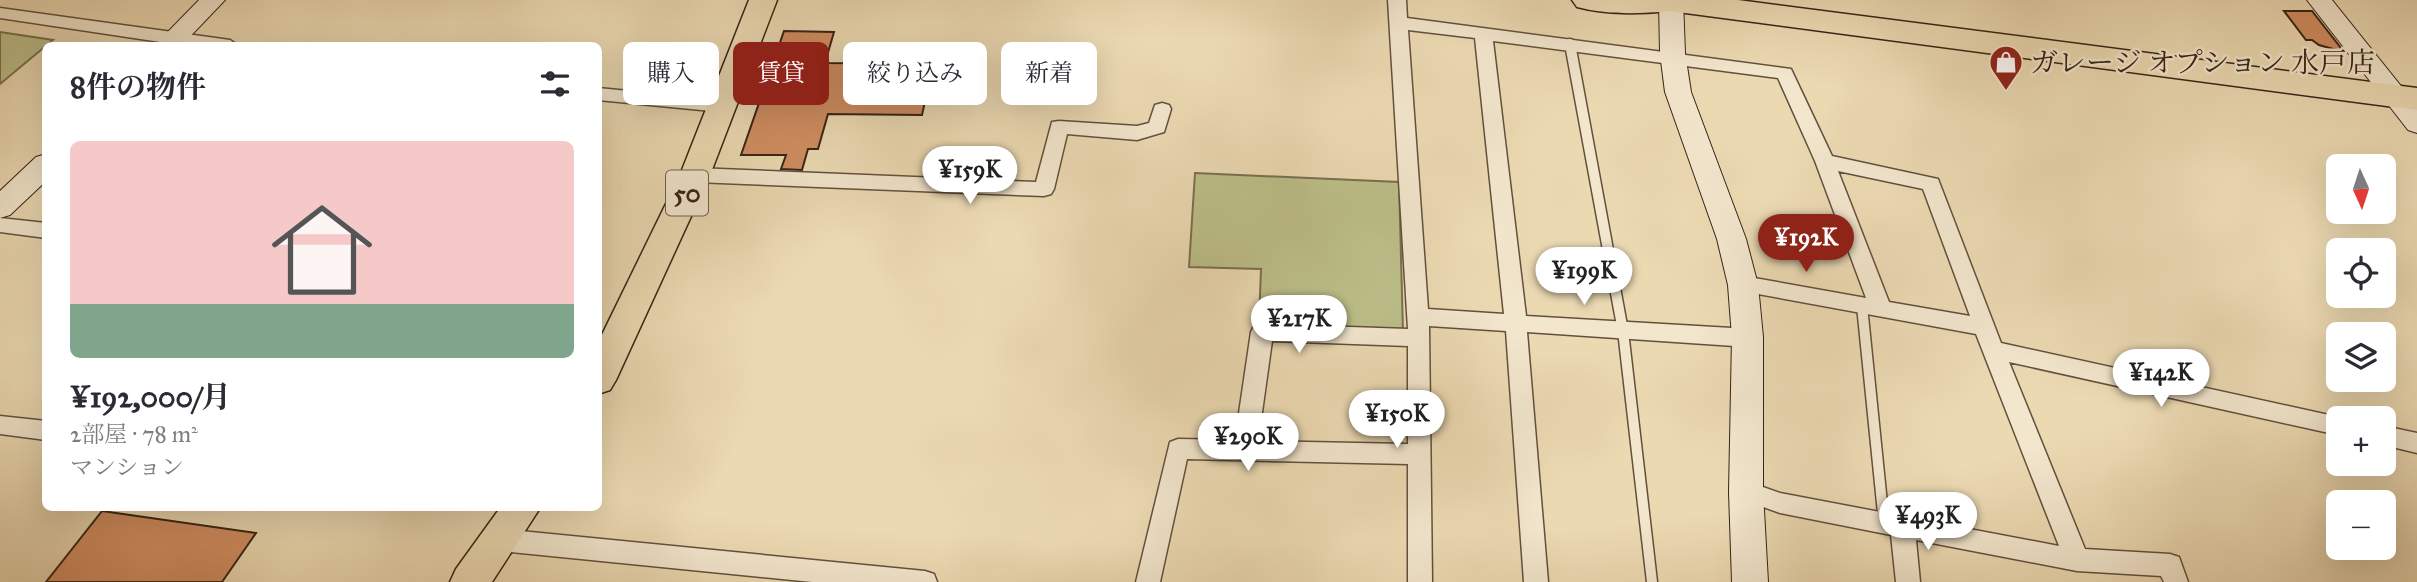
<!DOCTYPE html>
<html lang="ja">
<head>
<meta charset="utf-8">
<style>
	body { margin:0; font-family:"IM FELL Great Primer","Noto Serif JP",serif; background:#f2f2f3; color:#2b2b33; height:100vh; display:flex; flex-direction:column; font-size:26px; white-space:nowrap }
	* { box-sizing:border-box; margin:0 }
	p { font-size:23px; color:#7c7c81 }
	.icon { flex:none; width:38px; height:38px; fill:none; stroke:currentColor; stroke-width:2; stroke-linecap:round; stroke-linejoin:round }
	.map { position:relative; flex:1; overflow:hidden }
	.sheet { position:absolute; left:42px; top:42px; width:560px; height:469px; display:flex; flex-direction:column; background:#fff; border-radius:10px; box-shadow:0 7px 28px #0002 }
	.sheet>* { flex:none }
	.guide { position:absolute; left:623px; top:42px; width:665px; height:63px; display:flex; gap:14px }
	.needle { width:46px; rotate:177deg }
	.tools { position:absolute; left:2326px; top:154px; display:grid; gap:14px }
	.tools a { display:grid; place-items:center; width:70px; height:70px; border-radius:10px; background:#fff; box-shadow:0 7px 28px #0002; font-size:35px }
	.price { position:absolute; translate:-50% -60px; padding:0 16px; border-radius:24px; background:#fff; color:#222; font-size:23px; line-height:46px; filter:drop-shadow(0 2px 4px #0008) }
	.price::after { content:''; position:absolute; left:50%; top:42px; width:21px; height:16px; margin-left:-10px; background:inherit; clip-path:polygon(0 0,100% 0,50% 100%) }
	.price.selected { background:#8f2418; color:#fff }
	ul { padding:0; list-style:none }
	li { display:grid; align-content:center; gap:14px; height:371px; padding:0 28px }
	li span { display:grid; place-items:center; height:217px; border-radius:10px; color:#555 }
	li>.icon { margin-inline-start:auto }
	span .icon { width:126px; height:126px; fill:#fffc; stroke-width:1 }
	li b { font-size:30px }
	h2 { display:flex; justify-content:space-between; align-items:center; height:84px; padding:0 28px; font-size:30px }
	.tag { padding:0 24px; border-radius:10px; background:#fff; box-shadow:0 7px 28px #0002; font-size:24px; line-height:63px }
	.tag.selected { background:#8f2418; color:#fff }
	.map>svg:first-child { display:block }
</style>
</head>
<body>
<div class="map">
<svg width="2417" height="582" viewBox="0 0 2417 582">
	<rect width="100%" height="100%" fill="#ebd9b2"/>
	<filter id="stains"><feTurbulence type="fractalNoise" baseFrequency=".00286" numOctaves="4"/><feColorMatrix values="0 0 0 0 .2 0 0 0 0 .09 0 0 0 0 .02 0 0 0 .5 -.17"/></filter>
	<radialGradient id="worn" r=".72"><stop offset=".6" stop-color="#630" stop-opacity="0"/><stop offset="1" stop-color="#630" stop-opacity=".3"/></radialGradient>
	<!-- green -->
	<path fill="#bcbe89" stroke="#79704f" stroke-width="2" d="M0 32 53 40 0 84Z
		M1195 173 1399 182 1403 331 1259 322 1261 269 1189 267Z"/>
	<!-- building -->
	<path fill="#d08d61" stroke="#362315" stroke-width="2" d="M2284 11H2312L2344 52 2319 45 2312 40H2306Z
		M784 31 834 32 825 63 933 64 922 115 828 114 818 149H808L802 170 781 169 786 155H741Z
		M102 511 256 533 222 582H46Z"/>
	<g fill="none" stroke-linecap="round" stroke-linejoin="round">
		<defs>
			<path id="lane" d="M1570 44 1623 331 1652 582
				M1862 306 1884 523"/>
			<path id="street" d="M1388 0H1406L1407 18 1791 69 1832 156 1938 179 2001 343 2338 417 2343 418H2338V435L2009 362 2085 549 2170 554 2179 557 2188 582H2164L2161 576 2077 571 1916 540 1920 582H1896L1891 535 1780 513 1738 498 1734 491 1738 484 1746 481 1780 493 2059 546 1976 334 1736 290 1733 284 1736 278 1743 276 1866 298 1815 161 1778 78 1493 41 1526 316 1749 329 1757 332 1760 338 1757 344 1749 347 1527 332 1548 582H1524L1506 331 1429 326 1432 582H1408V464L1187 459 1160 582H1136L1170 442 1178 439 1235 440 1251 332 1254 326 1262 324 1408 329ZM1408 30 1475 38 1504 314 1428 309ZM1838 171 1923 189 1970 316 1889 302ZM1272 341 1408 346V444L1258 441Z
				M0 8 230 40 239 46H187L0 18Z
				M598 88 722 100 729 102 731 106 729 110 722 112 598 100Z
				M1162 103 1169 105 1171 109 1164 132 1137 140 1067 134 1054 189 1051 194 1044 196 695 182 688 180 685 175 688 170 695 168 1036 182 1052 122 1059 121 1137 126 1149 123 1155 105Z
				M0 218 46 223V238L0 232Z
				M0 416 46 421V440L0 434Z
				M2384 426 2417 433V453L2384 445Z
				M500 529 925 571 934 574 937 582H812L500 551 491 548 488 540 491 532Z"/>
			<path id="secondary" d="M199 0H225L181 46H154Z
				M1659 0H1683L1685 53 1691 92 1746 239 1758 285 1763 337V492L1768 582H1732L1729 492 1732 337 1728 285 1717 239 1665 92 1660 53Z
				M2307 0H2332L2417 106V133L2408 130Z
				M46 154V181L10 215 0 218V191L36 157Z"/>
			<path id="primary" d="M749 0H777L710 175 616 380 610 390 598 394V343L680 175Z
				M500 508H540L492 582H450L456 569Z"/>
			<path id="highway" d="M1572 0H1738L2417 88V110L1670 11C1638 14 1608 15 1577 7Z"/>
		</defs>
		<!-- lane casing -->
		<use href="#lane" stroke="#63503c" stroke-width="13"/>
		<!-- street casing -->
		<use href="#street" stroke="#63503c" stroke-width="3"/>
		<!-- secondary casing -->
		<use href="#secondary" stroke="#362315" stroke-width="2"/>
		<!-- primary casing -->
		<use href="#primary" stroke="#362315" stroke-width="3"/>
		<!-- highway casing -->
		<use href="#highway" stroke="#362315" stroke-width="3"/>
		<!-- lane -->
		<use href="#lane" stroke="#f2e6cd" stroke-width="10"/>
		<!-- street -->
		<use href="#street" fill="#f2e6cd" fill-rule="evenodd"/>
		<!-- secondary -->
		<use href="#secondary" fill="#f2e6cd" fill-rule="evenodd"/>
		<!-- primary -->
		<use href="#primary" fill="#ebd9b2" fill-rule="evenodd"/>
		<!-- highway -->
		<use href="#highway" fill="#ebd9b2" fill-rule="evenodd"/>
	</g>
	<!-- icons -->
	<defs>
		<symbol id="shop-pin" viewBox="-11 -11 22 30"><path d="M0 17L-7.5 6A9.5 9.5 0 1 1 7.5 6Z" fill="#8f2418" stroke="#f2e6cd"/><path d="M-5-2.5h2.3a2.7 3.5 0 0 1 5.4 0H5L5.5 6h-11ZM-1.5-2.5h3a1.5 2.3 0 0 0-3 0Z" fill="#fff"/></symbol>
	</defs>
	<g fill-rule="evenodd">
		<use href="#shop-pin" x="1987" y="43" width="38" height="52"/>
	</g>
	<g text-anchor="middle" stroke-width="5" stroke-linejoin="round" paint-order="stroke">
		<!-- shield labels -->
		<rect fill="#f2e6cd" stroke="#6e5e4c" stroke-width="2" x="666" y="170.5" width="42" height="45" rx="5"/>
		<g font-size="26" font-weight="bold" fill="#362315">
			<text x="687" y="202">50</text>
		</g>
		<!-- poi labels -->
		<g font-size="28" fill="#362315" stroke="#f2e6cd" text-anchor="start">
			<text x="2030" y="72">ガレージ オプション 水戸店</text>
		</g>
	</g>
	<rect width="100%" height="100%" filter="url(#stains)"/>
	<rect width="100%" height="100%" fill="url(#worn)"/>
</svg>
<div class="tools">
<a><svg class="needle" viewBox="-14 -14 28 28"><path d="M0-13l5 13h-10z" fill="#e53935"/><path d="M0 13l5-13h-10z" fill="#7c7c81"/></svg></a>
<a><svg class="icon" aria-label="locate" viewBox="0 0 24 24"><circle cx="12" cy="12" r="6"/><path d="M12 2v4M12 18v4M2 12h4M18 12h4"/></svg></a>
<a><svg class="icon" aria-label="layers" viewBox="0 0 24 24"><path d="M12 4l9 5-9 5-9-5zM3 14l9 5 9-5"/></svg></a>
<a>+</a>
<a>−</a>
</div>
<b class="price" style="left:970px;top:206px">¥159K</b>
<b class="price selected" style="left:1806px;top:274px">¥192K</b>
<b class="price" style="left:1584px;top:307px">¥199K</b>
<b class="price" style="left:1299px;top:355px">¥217K</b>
<b class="price" style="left:2161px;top:409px">¥142K</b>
<b class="price" style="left:1397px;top:450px">¥150K</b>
<b class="price" style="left:1248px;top:473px">¥290K</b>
<b class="price" style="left:1928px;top:552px">¥493K</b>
<div class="guide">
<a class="tag">購入</a>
<a class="tag selected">賃貸</a>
<a class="tag">絞り込み</a>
<a class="tag">新着</a>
</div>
<section class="sheet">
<h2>8件の物件<svg class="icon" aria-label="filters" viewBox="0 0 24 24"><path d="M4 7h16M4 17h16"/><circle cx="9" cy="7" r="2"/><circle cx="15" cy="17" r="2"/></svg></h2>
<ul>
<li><span style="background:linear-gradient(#f6c9c9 75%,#7fa58c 0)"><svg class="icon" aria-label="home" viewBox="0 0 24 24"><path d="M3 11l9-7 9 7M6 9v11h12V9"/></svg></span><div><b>¥192,000/月</b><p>2部屋 · 78 m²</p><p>マンション</p></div></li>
</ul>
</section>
</div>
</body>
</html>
